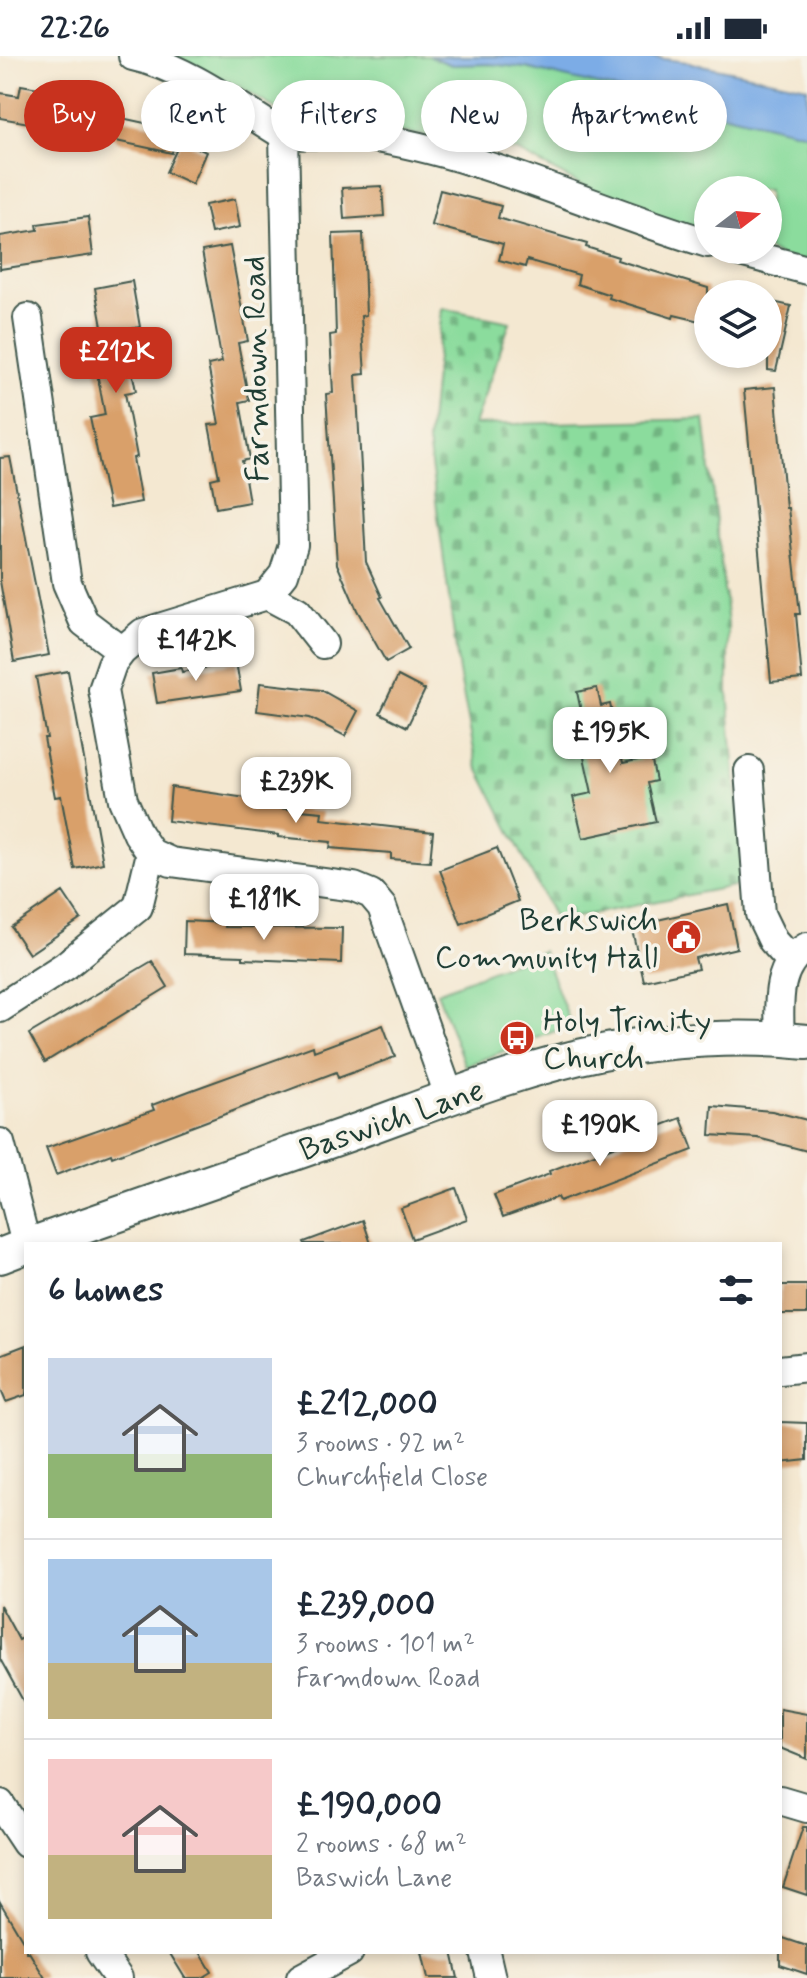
<!DOCTYPE html>
<html lang="en">
<head>
<meta charset="utf-8">
<style>
	body { margin:0; font-family:Mynerve,sans-serif; background:#f6f6f7; color:#1f2937; height:100vh; display:flex; flex-direction:column; font-size:30px; white-space:nowrap }
	* { box-sizing:border-box; margin:0 }
	p { font-size:26px; color:#747a83 }
	.icon { flex:none; width:44px; height:44px; fill:none; stroke:currentColor; stroke-width:2; stroke-linecap:round; stroke-linejoin:round }
	.map { position:relative; flex:1; overflow:hidden }
	.sheet { position:absolute; left:24px; top:1186px; width:758px; height:712px; display:flex; flex-direction:column; background:#fff; border-radius:0px; box-shadow:0 4px 12px #0003 }
	.sheet>* { flex:none }
	.top-card { position:absolute; left:24px; top:24px; width:760px; height:72px; display:flex; gap:16px }
	.needle { width:52px; rotate:74deg }
	.tools { position:absolute; left:694px; top:120px; display:grid; gap:16px }
	.tools a { display:grid; place-items:center; width:88px; height:88px; border-radius:50%; background:#fff; box-shadow:0 4px 12px #0003; font-size:40px }
	.price { position:absolute; translate:-50% -68px; padding:0 18px; border-radius:16px; background:#fff; color:#222; font-size:26px; line-height:52px; filter:drop-shadow(0 2px 4px #0008) }
	.price::after { content:''; position:absolute; left:50%; top:48px; width:24px; height:18px; margin-left:-12px; background:inherit; clip-path:polygon(0 0,100% 0,50% 100%) }
	.price.on { background:#c8321e; color:#fff }
	ul { padding:0; list-style:none }
	li { display:flex; align-items:center; gap:24px; height:200px; padding:0 24px }
	li+li { border-top:2px solid #e0e1e3 }
	li span { display:grid; place-items:center; flex:none; width:224px; height:160px; border-radius:0px; color:#555 }
	li>.icon { margin-inline-start:auto }
	span .icon { width:96px; height:96px; fill:#fffc; stroke-width:1 }
	li b { font-size:34px }
	h2 { display:flex; justify-content:space-between; align-items:center; height:96px; padding:0 24px; font-size:34px }
	.pill { padding:0 28px; border-radius:36px; background:#fff; box-shadow:0 4px 12px #0003; font-size:28px; line-height:72px }
	.pill.on { background:#c8321e; color:#fff }
	.status { display:flex; justify-content:space-between; align-items:center; height:56px; padding:0 40px; background:#fff; direction:ltr }
	.status svg { height:22px; fill:currentColor }
	.map>svg:first-child { display:block }
</style>
</head>
<body>
<div class="status"><b>22:26</b><svg viewBox="0 0 49 12"><path d="M0 12V9h3v3zM5 12V6h3v6zM10 12V3h3v9zM15 12V0h3v12zM26 1h20v11H26zM47 4h2v5h-2z"/></svg></div>
<div class="map">
<svg width="807" height="1922" viewBox="0 0 807 1922">
	<defs>
		<pattern id="cemetery-stones" width="16" height="16" patternUnits="userSpaceOnUse" patternTransform="scale(2)"><rect width="16" height="16" fill="#8bdc9d"/><path d="M2 7V4a2 2 0 0 1 4 0v3zM10 15v-3a2 2 0 0 1 4 0v3z" fill="#71b481"/></pattern>
	</defs>
	<rect width="100%" height="100%" fill="#f7f3e8"/>
	<filter id="ink" filterUnits="userSpaceOnUse"><feTurbulence type="fractalNoise" baseFrequency=".0125" numOctaves="2"/><feDisplacementMap in="SourceGraphic" scale="16" xChannelSelector="R" yChannelSelector="G"/><feConvolveMatrix kernelMatrix="1 2 1 2 8 2 1 2 1" color-interpolation-filters="sRGB"/></filter>
	<filter id="wash" filterUnits="userSpaceOnUse"><feTurbulence type="fractalNoise" baseFrequency=".006" numOctaves="4" result="noise"/><feDisplacementMap in="SourceGraphic" scale="32" xChannelSelector="R" yChannelSelector="G"/><feGaussianBlur stdDeviation="1.8" result="paint"/><feColorMatrix in="noise" values="0 0 0 0 0 0 0 0 0 0 0 0 0 0 0 0 0 1.4 0 .05"/><feComposite in="paint" operator="in"/></filter>
	<g filter="url(#wash)">
		<rect width="100%" height="100%" fill="#f4e8d1"/>
		<!-- grass -->
		<path fill="#8bdc9d" stroke="#558c68" stroke-width="2" d="M159 0H429L452 9 490 8 526 12 807 78V214L768 194V134H708V186L666 174 517 95 281 56 236 29Z
			M543 895 571 969 465 1010 437 936Z"/>
		<!-- cemetery -->
		<path fill="url(#cemetery-stones)" stroke="#558c68" stroke-width="2" d="M442 252 510 266 474 369 704 363 728 568V635L744 828 556 865 477 710 459 616 428 386Z"/>
		<!-- water -->
		<path fill="#7bace6" stroke="#4d748d" stroke-width="2" d="M429 0H642L687 6 807 31V78L526 12 490 8 452 9Z"/>
		<g id="blocks">
			<!-- building -->
			<path fill="#d9a06a" d="M21 29 120 46 117 61 177 74 172 97 116 85V82L0 62V37L19 40Z
				M181 84 206 96 192 128 166 116Z
				M382 130 384 160 344 163 342 132Z
				M440 134 501 150 498 162 587 188 586 191 618 201 617 204 708 232V267L674 259 673 262 609 242 610 239 577 228 579 219 527 204 525 211 499 204 503 188 431 169Z
				M235 143 240 171 211 177 205 149Z
				M88 161 93 199 0 213V180L38 174 37 168Z
				M363 177 366 259 361 260 365 318 356 319 366 506 382 541 380 542 409 593 386 606 357 554 337 508 326 338 333 337 330 279 336 278 333 178Z
				M230 190 248 285 238 287 249 344 240 346 250 403 242 405 249 446 216 452 211 423 219 421 209 369 219 368 208 309 222 306 202 195Z
				M132 225 140 271 124 274 136 335 125 337 137 401 133 402 141 446 109 452 90 362 105 359 93 296 106 293 95 232Z
				M768 245 791 250 776 315 768 314Z
				M775 331 786 452H788L800 558H796L802 623 771 626 744 334Z
				M10 401 49 599 14 606 0 525V402Z
				M236 606 241 635 157 647 152 617 181 612 182 616Z
				M68 615 103 807 75 813 61 740 55 741 44 682H47L36 621Z
				M398 620 425 634 407 671 380 657Z
				M260 627 321 634 358 655 345 680 310 662 257 655Z
				M597 632 601 650 610 648 623 707 651 701 656 725 647 727 656 766 583 782 573 741 592 737 574 656 581 655 577 636Z
				M171 731 267 745V751L322 756 321 763 433 776 430 806 391 803V797L330 792 331 786 278 781V779L168 765Z
				M497 792 518 845 461 868 440 814Z
				M63 836 81 863 29 898 11 871Z
				M728 848 737 892 695 902 698 913 644 925 631 870Z
				M185 865 226 867 225 871 342 872 341 907 243 903V900L184 898Z
				M152 905 168 931 45 1006 29 978Z
				M383 969 395 1001 338 1022 336 1016 112 1101 111 1098 56 1119 46 1092 154 1054 152 1049 192 1034 313 990 314 995Z
				M712 1050 772 1055 807 1064V1095L758 1082 710 1079Z
				M681 1062 693 1094 560 1145 558 1141 503 1161 494 1139 550 1118 549 1115 629 1085 628 1082Z
				M456 1132 467 1163 412 1183 401 1152Z
				M363 1164 371 1188H305L304 1186Z
				M780 1229H807V1258H780Z
				M26 1289V1339L6 1346 0 1332V1299Z
				M780 1366 807 1367V1404L780 1407Z
				M0 1549 19 1584 26 1580V1650L0 1603Z
				M780 1653 807 1658V1703L780 1692Z
				M803 1771H807V1839L783 1831Z
				M0 1846 26 1890V1896H29L45 1922H0Z
				M780 1881 807 1890V1918L780 1909Z
				M169 1896H200L212 1916 202 1922H185Z
				M422 1896H452L458 1922H428Z"/>
		</g>
	</g>
	<g filter="url(#ink)">
		<use href="#blocks" fill-opacity="0" stroke="#3f574c" stroke-width="2"/>
		<g fill="none" stroke-linecap="round" stroke-linejoin="round">
			<defs>
				<path id="minor" d="M133 0C185 11 238 51 284 79
					M284 79 293 489 284 518 267 539 143 577 122 595 112 608 103 634 123 744 138 778 151 797 171 806 354 831 371 838 382 851 450 1042
					M284 79C310 79 338 76 363 80 482 97 593 153 708 187
					M733 194 807 214
					M28 262 67 527 84 566 122 595
					M267 539 297 555 323 588
					M749 715 760 858 773 885 791 905
					M0 952 65 910 138 851 151 797
					M780 983C779 951 774 910 807 891
					M0 1087 26 1188
					M780 1314 807 1311
					M780 1744 807 1752
					M0 1748 26 1787
					M100 1896 118 1922
					M485 1896 491 1922
					M301 1922 349 1896"/>
				<path id="tertiary" d="M33 1188C140 1151 247 1113 354 1076 435 1047 517 1013 602 996 665 983 743 979 807 986
					M0 1200 26 1190"/>
			</defs>
			<!-- minor casing -->
			<use href="#minor" stroke="#3f574c" stroke-width="32"/>
			<!-- tertiary casing -->
			<use href="#tertiary" stroke="#3f574c" stroke-width="38"/>
			<!-- minor -->
			<use href="#minor" stroke="#fff" stroke-width="28"/>
			<!-- tertiary -->
			<use href="#tertiary" stroke="#fff" stroke-width="34"/>
		</g>
	</g>
	<!-- icons -->
	<defs>
		<symbol id="civic-disc" viewBox="-11 -11 22 22"><circle r="9.5" fill="#c8321e" stroke="#f7f3e8"/><path d="M-.6-6.5H3V-4.5H.6V-3L4-1V1h2V6H-6V1h2V-1L-.6-3ZM-1.2 2.5V6h2.4V2.5Z" fill="#fff"/></symbol>
		<symbol id="bus-disc" viewBox="-11 -11 22 22"><circle r="9.5" fill="#c8321e" stroke="#f7f3e8"/><path d="M-5-6H5V4H4V6H2V4H-2V6H-4V4H-5ZM-3.5-4V0h7V-4ZM-3.5 1.2v1.5H-2V1.2ZM2 1.2v1.5H3.5V1.2Z" fill="#fff"/></symbol>
	</defs>
	<g fill-rule="evenodd">
		<use href="#civic-disc" x="664" y="861" width="40" height="40"/>
		<use href="#bus-disc" x="497" y="962" width="40" height="40"/>
	</g>
	<g text-anchor="middle" stroke-width="7" stroke-linejoin="round" paint-order="stroke">
		<!-- street labels -->
		<g font-size="32" fill="#1f3d34" stroke="#f7f3e8">
			<text transform="translate(255 313) rotate(-91)" y="11">Farmdown Road</text>
			<text transform="translate(391 1063) rotate(-19)" y="11">Baswich Lane</text>
		</g>
		<!-- poi labels -->
		<g font-size="32" fill="#1f3d34" stroke="#f7f3e8" text-anchor="end">
			<text x="658" y="874">Berkswich<tspan x="658" dy="37">Community Hall</tspan></text>
			<text x="543" y="975" text-anchor="start">Holy Trinity<tspan x="543" dy="37">Church</tspan></text>
		</g>
	</g>
</svg>
<div class="tools">
<a><svg class="needle" viewBox="-14 -14 28 28"><path d="M0-13l5 13h-10z" fill="#e53935"/><path d="M0 13l5-13h-10z" fill="#747a83"/></svg></a>
<a><svg class="icon" aria-label="layers" viewBox="0 0 24 24"><path d="M12 4l9 5-9 5-9-5zM3 14l9 5 9-5"/></svg></a>
</div>
<b class="price on" style="left:116px;top:339px">£212K</b>
<b class="price" style="left:196px;top:627px">£142K</b>
<b class="price" style="left:610px;top:719px">£195K</b>
<b class="price" style="left:296px;top:769px">£239K</b>
<b class="price" style="left:264px;top:886px">£181K</b>
<b class="price" style="left:600px;top:1112px">£190K</b>
<div class="top-card">
<a class="pill on">Buy</a>
<a class="pill">Rent</a>
<a class="pill">Filters</a>
<a class="pill">New</a>
<a class="pill">Apartment</a>
</div>
<section class="sheet">
<h2>6 homes<svg class="icon" aria-label="filters" viewBox="0 0 24 24"><path d="M4 7h16M4 17h16"/><circle cx="9" cy="7" r="2"/><circle cx="15" cy="17" r="2"/></svg></h2>
<ul>
<li><span style="background:linear-gradient(#c9d6e8 60%,#8fb573 0)"><svg class="icon" aria-label="home" viewBox="0 0 24 24"><path d="M3 11l9-7 9 7M6 9v11h12V9"/></svg></span><div><b>£212,000</b><p>3 rooms · 92 m²</p><p>Churchfield Close</p></div></li>
<li><span style="background:linear-gradient(#a9c7e8 65%,#c2b280 0)"><svg class="icon" aria-label="home" viewBox="0 0 24 24"><path d="M3 11l9-7 9 7M6 9v11h12V9"/></svg></span><div><b>£239,000</b><p>3 rooms · 101 m²</p><p>Farmdown Road</p></div></li>
<li><span style="background:linear-gradient(#f6c9c9 60%,#c2b280 0)"><svg class="icon" aria-label="home" viewBox="0 0 24 24"><path d="M3 11l9-7 9 7M6 9v11h12V9"/></svg></span><div><b>£190,000</b><p>2 rooms · 68 m²</p><p>Baswich Lane</p></div></li>
</ul>
</section>
</div>
</body>
</html>
